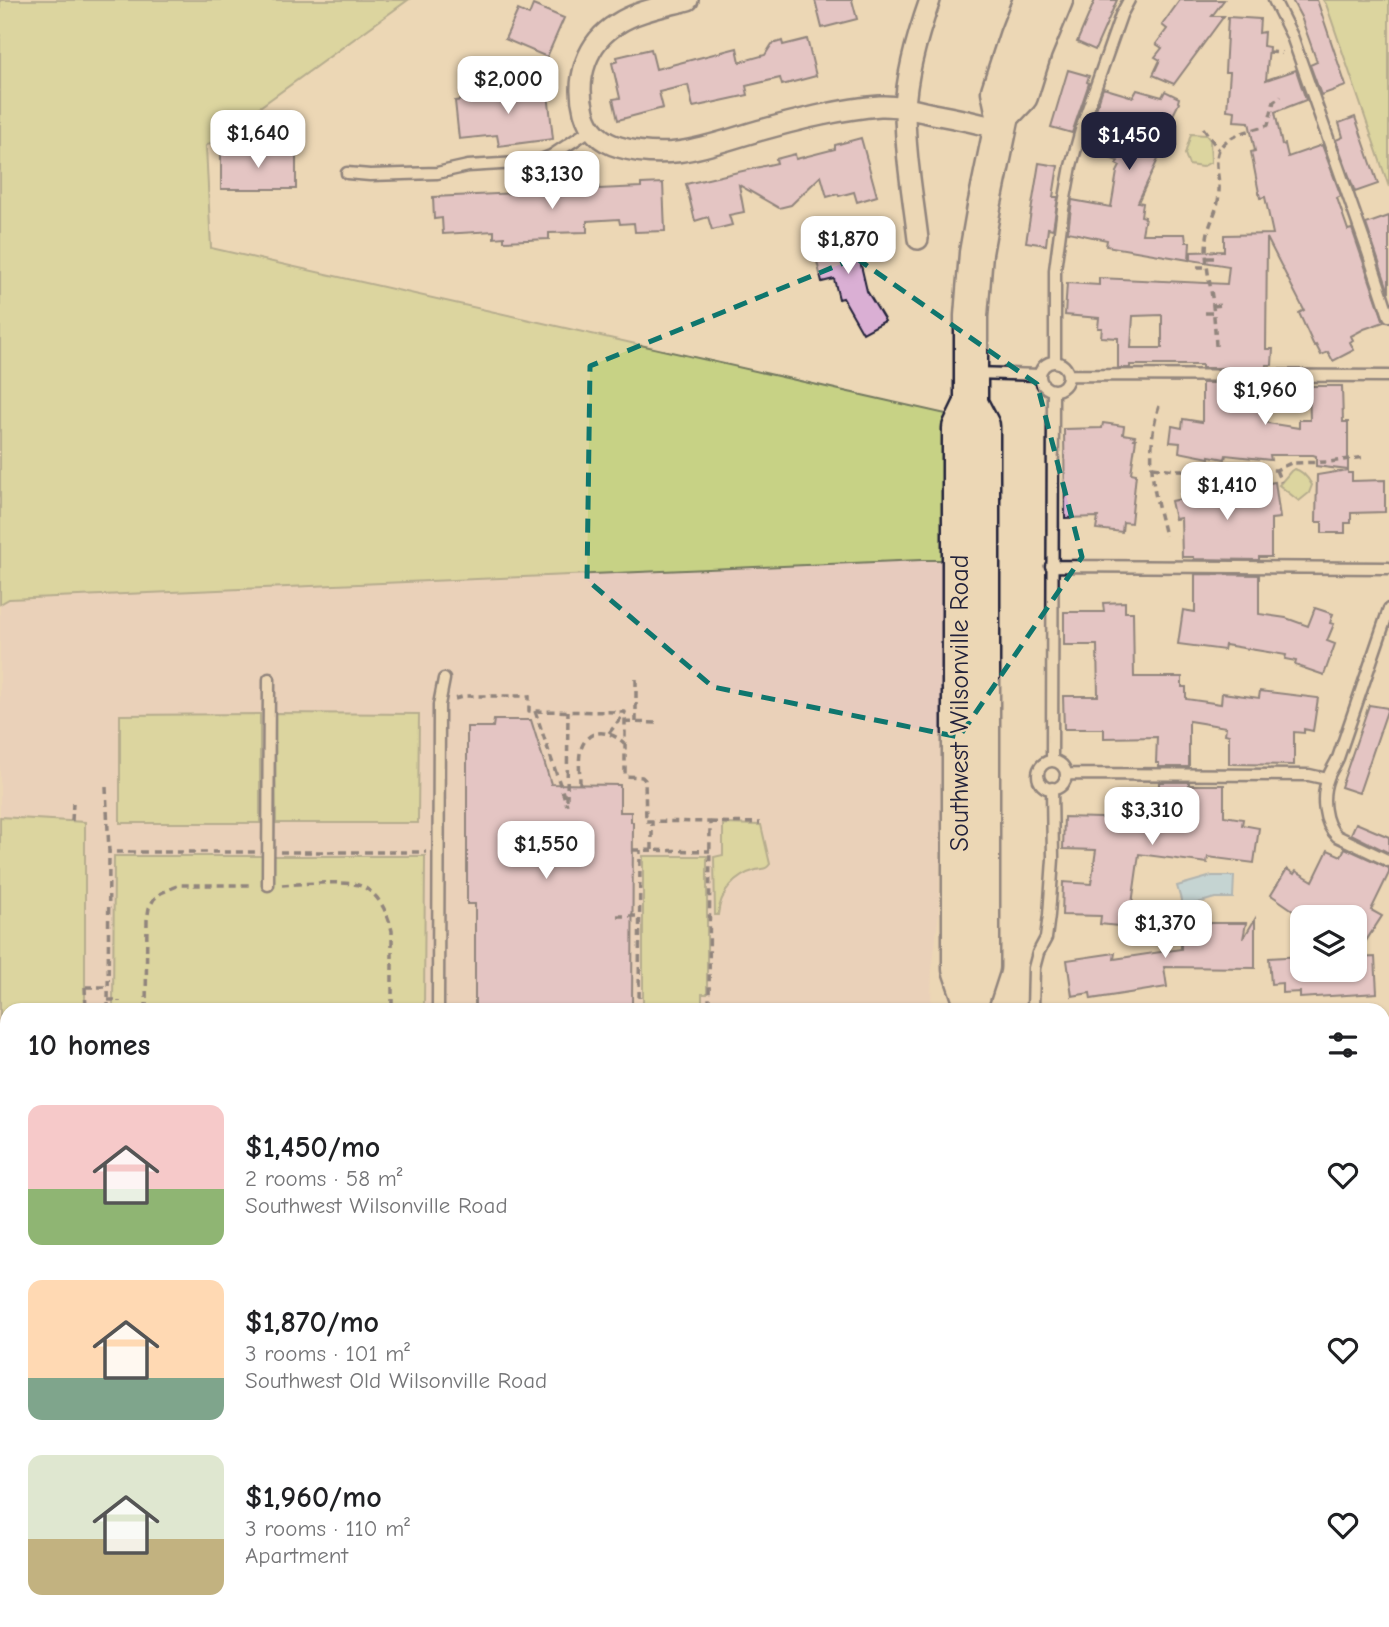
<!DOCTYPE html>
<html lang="en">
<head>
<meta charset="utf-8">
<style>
	body { margin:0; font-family:"Comic Neue",sans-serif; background:#f2f2f2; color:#202124; height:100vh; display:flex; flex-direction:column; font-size:26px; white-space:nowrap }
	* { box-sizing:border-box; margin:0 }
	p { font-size:23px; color:#757577 }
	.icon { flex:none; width:38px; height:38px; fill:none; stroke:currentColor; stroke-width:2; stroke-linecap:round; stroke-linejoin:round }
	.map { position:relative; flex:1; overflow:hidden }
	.side { position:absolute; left:0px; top:1003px; width:1390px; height:625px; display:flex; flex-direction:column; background:#fff; border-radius:21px 21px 0 0; box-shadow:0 2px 5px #0004 }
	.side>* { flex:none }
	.fabs { position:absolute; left:1290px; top:905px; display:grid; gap:14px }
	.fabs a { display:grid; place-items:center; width:77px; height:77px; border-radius:14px; background:#fff; box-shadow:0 2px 5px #0004; font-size:35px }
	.price { position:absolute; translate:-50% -60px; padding:0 16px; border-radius:14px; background:#fff; color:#222; font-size:23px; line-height:46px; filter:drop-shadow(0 2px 4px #0008) }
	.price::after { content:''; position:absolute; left:50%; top:42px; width:21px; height:16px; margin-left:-10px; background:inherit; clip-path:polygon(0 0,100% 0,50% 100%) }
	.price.selected { background:#22223b; color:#fff }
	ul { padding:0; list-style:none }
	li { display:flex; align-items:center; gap:21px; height:175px; padding:0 28px }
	li span { display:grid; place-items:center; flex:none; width:196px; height:140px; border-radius:14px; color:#555 }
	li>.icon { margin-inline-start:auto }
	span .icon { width:84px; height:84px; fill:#fffc; stroke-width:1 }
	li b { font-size:30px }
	h2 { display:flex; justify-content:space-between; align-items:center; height:84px; padding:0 28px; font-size:30px }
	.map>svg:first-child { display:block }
</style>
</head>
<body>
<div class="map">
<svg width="1389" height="1627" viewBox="0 0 1389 1627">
	<rect width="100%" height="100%" fill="#ecd7b5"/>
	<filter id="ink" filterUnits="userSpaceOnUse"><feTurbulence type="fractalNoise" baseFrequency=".0143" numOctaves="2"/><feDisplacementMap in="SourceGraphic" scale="14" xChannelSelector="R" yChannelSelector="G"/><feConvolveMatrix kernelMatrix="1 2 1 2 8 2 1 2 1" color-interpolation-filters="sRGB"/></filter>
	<g filter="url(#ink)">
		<!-- built -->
		<path fill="#e7cbbe" d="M921 560H946L939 914 932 972 931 1010H7V1620H940V1627H0V604L9 599Z"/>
		<!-- green -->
		<path fill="#c7d285" stroke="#747a60" stroke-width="2" d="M0 0H408L206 146 211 248 946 414V560H921L9 599 0 604Z
			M1323 0H1389V187L1326 4Z
			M1191 134 1206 135 1210 140 1211 162 1202 167 1189 165 1185 154Z
			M1294 469C1302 470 1308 478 1312 485L1309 493 1299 501 1279 485 1291 471Z
			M275 713 419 714 418 823H276Z
			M260 714V823H120V715Z
			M0 817 85 822V1010H7V1138H0Z
			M723 824 761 825 770 864C766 870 763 868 756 870 734 876 720 893 718 915H715L714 857 723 855Z
			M114 856H425L424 1010H113Z
			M643 856H707V994H702V1010H643Z
			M1389 1074V1158L1383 1156 1382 1076Z
			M0 1195H7V1517L0 1516Z"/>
		<!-- water -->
		<path fill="#96d0f6" stroke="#688aab" stroke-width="2" d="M1212 876H1234L1233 898H1215L1183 907 1177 886Z"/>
		<!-- building -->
		<path fill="#daafd4" stroke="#22223b" stroke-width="2" fill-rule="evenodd" d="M815 0H852L857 19 822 28Z
			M1095 0H1117L1095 50 1077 42Z
			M1180 0H1224L1212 16H1224L1174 84 1153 75 1160 60 1155 57 1162 48 1156 44 1167 29 1162 25Z
			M1292 0H1317L1346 86 1321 95 1310 65 1317 62 1301 17Z
			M533 5 564 18 547 57 505 39 518 10 529 15Z
			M1228 17 1260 19 1259 33 1264 32 1263 46 1269 47 1266 80 1296 70 1306 100 1275 112 1282 145 1285 144 1288 157 1322 145 1341 196 1337 198 1348 230 1352 229 1384 322 1364 329 1351 336 1353 340 1350 342 1354 350 1333 361 1328 352 1321 355 1316 345 1314 346 1299 313 1304 310 1267 238 1266 349H1273L1272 365H1266V368H1202V365H1130V368H1118V338L1101 337 1102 328H1098L1099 318 1065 315 1067 283 1099 285V278L1227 284 1229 266 1191 260V252L1224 251V235L1273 234 1265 197 1260 198 1251 152 1255 151 1249 122 1234 121 1235 111 1227 110 1230 72H1225ZM1162 315V348H1131L1133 316Z
			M807 39 816 76 782 85 780 78 746 86 748 95 693 107 688 85 659 92 663 108 618 120 613 99 620 98 612 63 618 61 617 57 651 49 656 69 737 48 740 62 765 55 772 44 782 41 783 45Z
			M1068 70 1089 76 1087 82 1089 83 1072 133 1051 127Z
			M547 84 553 139 499 146 497 135 459 139 455 101 503 94 502 89Z
			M1103 88 1133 97 1137 90 1162 97 1165 91 1179 98 1178 102 1179 103 1164 133 1169 136 1138 202 1143 203 1141 216 1145 217 1142 234H1185L1186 242H1190L1189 260 1106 246 1107 240 1068 232 1072 200 1111 207 1117 172 1120 166 1116 164 1118 161 1088 151 1091 139 1087 137Z
			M1355 117 1378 184 1355 192 1336 140 1343 137 1339 123Z
			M861 138 877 196 857 202 854 192 839 196 838 194 827 197 821 176 791 205 779 208 739 185 744 212 729 215 732 225 712 230 708 217 695 221 686 184 777 163 776 159 795 154 796 159 835 149V145Z
			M221 150H296V189H221Z
			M1039 163 1058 166 1053 197H1058L1053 229 1048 228 1046 245 1026 242Z
			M598 182 599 189 641 187V184L663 183 665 231 635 232 634 223 620 224 619 219 587 221V232L549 233V239L504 241V237L494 238V231L443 234 442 218 434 219 433 197 559 191V184Z
			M1389 216V292L1366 224Z
			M858 230 862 247 857 248 867 291 885 321 863 333 843 298 839 299 834 279 822 282 812 241Z
			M1202 383H1263L1255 387H1267V423L1299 428V420H1310L1309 386H1342L1343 422H1348V470L1316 466V456L1313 455H1270L1271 460 1226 455 1225 459 1209 456V458L1179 452 1180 443 1170 442 1172 426 1182 428 1183 419 1202 422Z
			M1103 423 1124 426 1123 434 1135 436 1134 439H1136L1131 473 1136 474 1131 523 1123 522 1122 532 1096 529 1098 517 1065 518 1064 429 1102 428Z
			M1348 470V473H1352V481L1385 480V512L1351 513V523H1345V533H1322V522H1316L1317 475Z
			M1275 482 1280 518 1271 519V557H1259V560L1194 559V557H1182L1181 518 1175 519 1171 501 1182 499 1181 491 1215 484 1216 491 1229 489V490Z
			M1195 574 1259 575V614L1286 618 1308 626 1315 608 1333 614 1330 623 1334 624 1327 641 1335 644 1324 675 1295 665 1296 661 1285 659 1286 655 1225 645 1224 650 1178 644 1183 610 1195 612Z
			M1125 602V612H1133L1134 677H1182V687H1186V699L1221 704 1222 693 1259 698 1260 691 1318 698 1313 731 1304 729V733L1294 732V765L1229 764V735L1225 734 1226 727 1189 721V767H1159V763H1156L1157 737 1104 738V729H1064L1063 696H1098L1097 645H1064V612H1104L1103 603Z
			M1369 705 1388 708 1359 793 1341 787Z
			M494 720H531L551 784 620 785V812H631V822H633L632 1010H475V904H467V727H493Z
			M1159 782H1189V785H1224V816L1243 819 1242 825 1259 828 1254 863 1208 857 1207 863 1139 854 1130 918 1120 916 1118 926 1100 924 1101 916 1062 915 1063 882 1091 884 1096 850 1063 849 1064 817 1101 818 1159 826Z
			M1356 823 1389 837V853L1351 834Z
			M1345 848 1389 868V873L1371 910 1382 916 1355 958 1375 957 1377 993 1300 998V992L1282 993V983L1271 984 1269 958 1302 956V970H1354V917H1303L1271 895 1287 869 1294 874 1296 871 1313 881 1328 850 1341 856Z
			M1181 916H1208V923H1246L1243 939 1255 919V968L1164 967 1167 987 1091 999 1090 993 1072 996 1067 960 1115 953 1114 959 1181 949V942L1202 939 1181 936Z"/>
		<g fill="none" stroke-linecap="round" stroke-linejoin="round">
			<defs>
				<path id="service" d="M1274 0 1292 36 1368 252 1389 316
					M347 173 370 175 437 173 468 166 536 162 551 156 590 130
					M1055 362V270L1063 209 1071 166 1083 123 1121 15 1129 0
					M1040 376a14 14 0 1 1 28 0a14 14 0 1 1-28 0Z
					M974 373 1040 375
					M1068 375 1389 376
					M1051 566 1389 568
					M1389 609 1338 758C1335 765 1330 771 1328 778 1321 796 1323 823 1337 836L1389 861
					M1052 761 1053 390
					M1038 775a14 14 0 1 1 28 0a14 14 0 1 1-28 0Z
					M1066 774 1309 775 1327 779
					M268 885 269 679
					M438 1010 439 705 444 679
					M1033 1010 1034 968 1038 953 1046 938 1049 915 1053 859 1052 788
					M1382 1035 1389 1029
					M1382 1328 1389 1334
					M1106 1620 1107 1627
					M1275 1620 1276 1627
					M448 1627 452 1620"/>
				<path id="minor" d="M688 0C666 6 636 11 617 24 587 42 575 78 584 112 589 130 601 142 619 147 674 163 713 143 765 129 802 119 841 109 880 106 897 105 915 110 933 114 955 118 978 123 1000 129
					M918 239C913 197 905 153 905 110 906 74 918 34 930 0
					M1382 1178 1389 1180"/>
				<path id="primary" d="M1003 115 1021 96 1035 51 1056 0
					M971 1004 983 967V426L971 403V316L976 253 984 207 1003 115 998 91 1016 36 1030 0
					M971 1010V1004L959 969V428L971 403
					M960 1620V1627
					M983 1620V1627"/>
			</defs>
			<!-- service casing -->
			<use href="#service" stroke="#22223b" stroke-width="15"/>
			<!-- minor casing -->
			<use href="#minor" stroke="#22223b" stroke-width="24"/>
			<!-- primary casing -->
			<use href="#primary" stroke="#22223b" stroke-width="37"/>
			<!-- path -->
			<path stroke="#22223b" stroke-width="3.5" stroke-dasharray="7 5" stroke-linecap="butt" d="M1269 52 1282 53
				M1203 128 1219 150
				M1207 258H1216
				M1197 267H1207
				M1213 306 1224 305
				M1205 313H1214
				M1216 346C1215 329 1214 313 1212 297 1209 277 1204 257 1207 238 1209 221 1219 210 1219 191 1220 178 1213 160 1220 148 1230 133 1252 131 1268 125L1274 101 1281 96
				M1159 406C1150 432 1150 466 1155 493 1158 508 1162 522 1165 536
				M1153 467 1175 470H1276L1291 463 1329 462 1365 457
				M1276 470 1281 482
				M636 679V722
				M455 699 465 696H529V711L625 712V776L642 777 645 780 646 821 710 822 709 1010
				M535 711 567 805
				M625 722 657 723
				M609 733 625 713
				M580 784C580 773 578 759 581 749 588 727 610 730 624 743
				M106 787 109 852H255
				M567 800 568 711
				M72 821 73 803
				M710 822 760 823
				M633 850 710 851
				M652 850V821
				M280 852H426
				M282 885C300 884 347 880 361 886 379 893 388 914 392 931V1010
				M617 916H639
				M85 987 86 1010
				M86 987H108
				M108 1000H119V1002
				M108 1010 109 852
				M146 1010 147 920 149 908 154 899 161 893 172 888 180 885H253
				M639 1010 640 850
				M1389 1088C1382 1096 1385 1114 1389 1124
				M1382 1383 1389 1385
				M553 1620V1627
				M733 1620V1627
				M72 1627 74 1624 79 1627
				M322 1627 325 1620"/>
			<!-- service -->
			<use href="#service" stroke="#ecd7b5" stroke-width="10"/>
			<!-- minor -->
			<use href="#minor" stroke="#ecd7b5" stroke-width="19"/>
			<!-- primary -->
			<use href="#primary" stroke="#ecd7b5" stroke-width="32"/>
		</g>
	</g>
	<!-- marked area -->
	<path d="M0 0H1389V1627H0ZM856 258 1037 384 1082 557 959 737 713 687 587 580 590 366Z" fill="#ecd7b5" fill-opacity=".55" fill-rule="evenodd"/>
	<path fill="none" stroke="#0f766e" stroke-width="5" stroke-dasharray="14 9" stroke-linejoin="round" d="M856 258 1037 384 1082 557 959 737 713 687 587 580 590 366Z"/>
	<g text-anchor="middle" stroke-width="5" stroke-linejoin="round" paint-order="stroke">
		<!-- street labels -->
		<g font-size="26" fill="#22223b" stroke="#ecd7b5">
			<text transform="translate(959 703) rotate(-90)" y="9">Southwest Wilsonville Road</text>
		</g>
	</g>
</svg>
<div class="fabs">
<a><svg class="icon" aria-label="layers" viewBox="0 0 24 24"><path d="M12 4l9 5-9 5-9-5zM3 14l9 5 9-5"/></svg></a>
</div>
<b class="price" style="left:508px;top:116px">$2,000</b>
<b class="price" style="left:258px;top:170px">$1,640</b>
<b class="price selected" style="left:1129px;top:172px">$1,450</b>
<b class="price" style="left:552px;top:211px">$3,130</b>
<b class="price" style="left:848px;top:276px">$1,870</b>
<b class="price" style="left:1265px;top:427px">$1,960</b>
<b class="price" style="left:1227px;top:522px">$1,410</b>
<b class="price" style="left:1152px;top:847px">$3,310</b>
<b class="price" style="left:546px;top:881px">$1,550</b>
<b class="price" style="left:1165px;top:960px">$1,370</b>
<section class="side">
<h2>10 homes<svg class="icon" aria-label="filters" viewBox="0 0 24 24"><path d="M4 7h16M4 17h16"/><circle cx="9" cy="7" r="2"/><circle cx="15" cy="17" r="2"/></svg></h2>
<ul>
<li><span style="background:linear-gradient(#f6c9c9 60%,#8fb573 0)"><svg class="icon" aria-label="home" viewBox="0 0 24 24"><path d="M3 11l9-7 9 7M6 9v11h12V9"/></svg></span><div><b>$1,450/mo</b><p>2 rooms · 58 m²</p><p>Southwest Wilsonville Road</p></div><svg class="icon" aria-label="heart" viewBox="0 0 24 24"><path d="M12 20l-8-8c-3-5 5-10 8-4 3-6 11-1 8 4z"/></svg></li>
<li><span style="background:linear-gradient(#ffd9b3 70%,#7fa58c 0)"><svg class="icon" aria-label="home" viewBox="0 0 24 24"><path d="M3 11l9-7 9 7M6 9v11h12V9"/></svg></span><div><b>$1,870/mo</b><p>3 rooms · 101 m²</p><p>Southwest Old Wilsonville Road</p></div><svg class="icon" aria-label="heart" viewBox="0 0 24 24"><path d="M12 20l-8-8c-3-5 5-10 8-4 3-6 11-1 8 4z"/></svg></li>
<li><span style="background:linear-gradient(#dfe7d0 60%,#c2b280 0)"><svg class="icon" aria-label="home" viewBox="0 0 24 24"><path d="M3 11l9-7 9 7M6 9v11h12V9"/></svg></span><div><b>$1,960/mo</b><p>3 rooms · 110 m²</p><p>Apartment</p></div><svg class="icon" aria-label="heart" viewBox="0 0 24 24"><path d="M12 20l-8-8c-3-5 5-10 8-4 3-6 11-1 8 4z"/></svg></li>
</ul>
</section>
</div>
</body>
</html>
